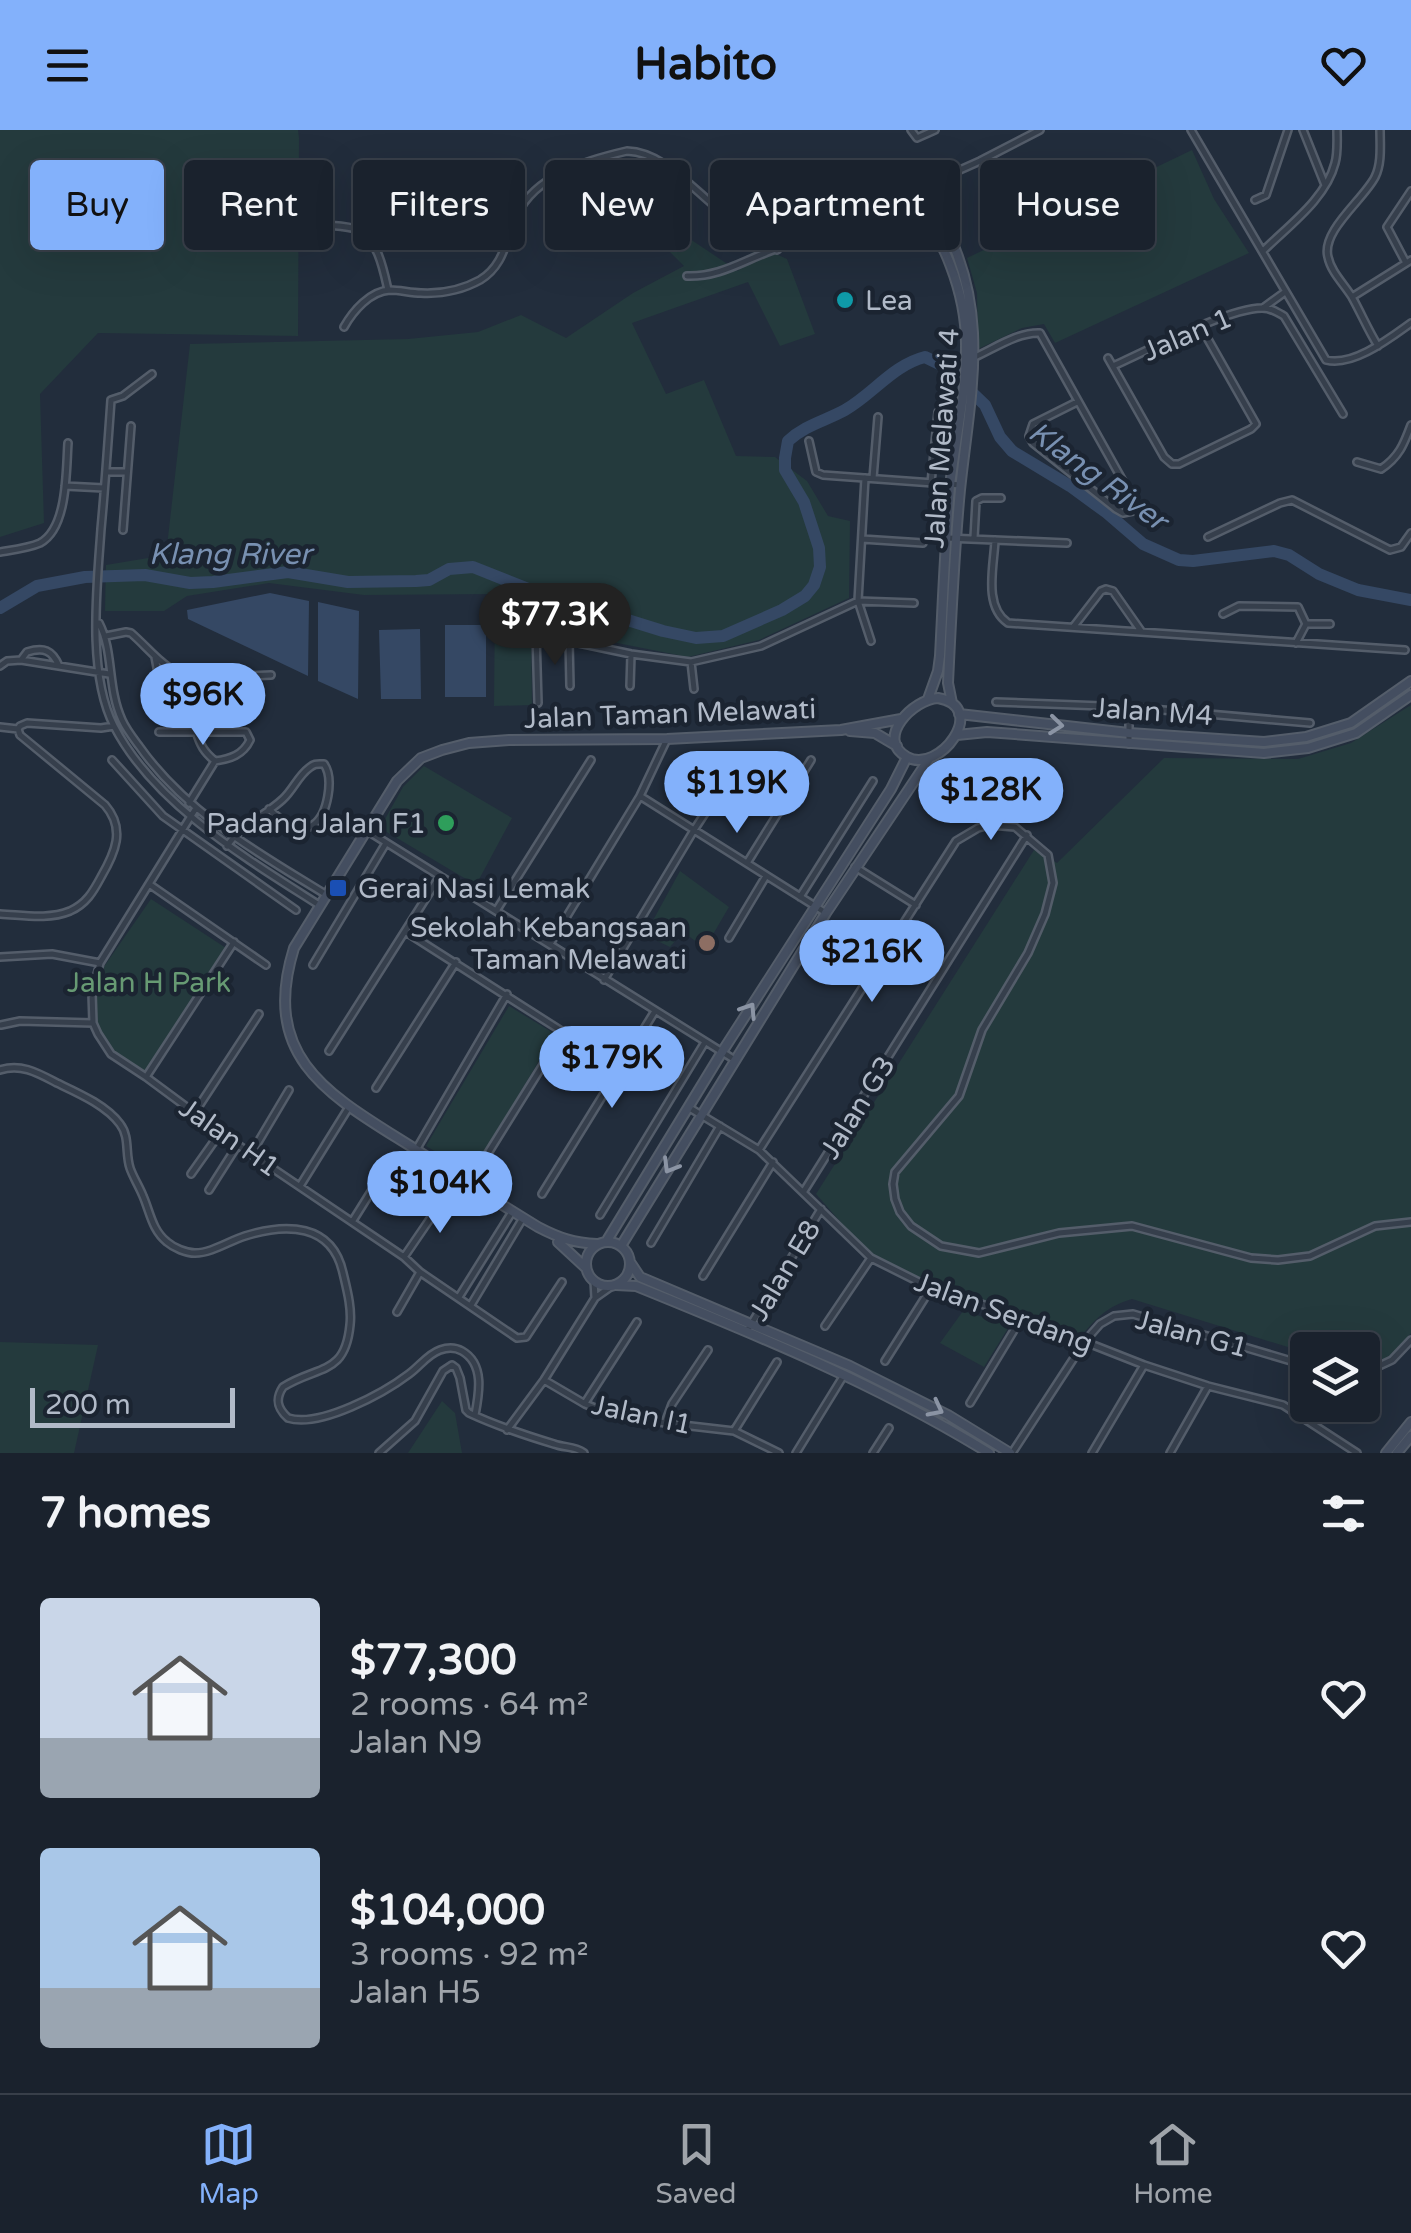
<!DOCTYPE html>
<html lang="en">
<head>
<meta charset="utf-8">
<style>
	body { margin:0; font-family:"Varela Round",sans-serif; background:#272f39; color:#f1f3f6; height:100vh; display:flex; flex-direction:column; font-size:38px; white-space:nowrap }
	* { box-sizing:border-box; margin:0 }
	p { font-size:32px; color:#9fa4aa }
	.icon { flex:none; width:55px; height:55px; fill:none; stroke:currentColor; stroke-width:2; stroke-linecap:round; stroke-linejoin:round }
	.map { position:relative; height:1323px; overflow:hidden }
	.details { display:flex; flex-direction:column; background:#1a222d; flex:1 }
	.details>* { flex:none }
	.guide { position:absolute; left:30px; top:30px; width:1352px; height:90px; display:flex; gap:20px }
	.buttons { position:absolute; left:1290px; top:1202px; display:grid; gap:20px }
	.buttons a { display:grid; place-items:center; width:90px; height:90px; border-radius:10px; background:#1a222d; box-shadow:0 10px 40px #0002,0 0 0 2px #383f49; font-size:50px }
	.scale { position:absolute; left:30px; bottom:25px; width:205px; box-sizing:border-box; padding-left:10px; border:5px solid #b1bac8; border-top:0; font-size:28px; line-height:35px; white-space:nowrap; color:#b1bac8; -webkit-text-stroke:8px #1b2431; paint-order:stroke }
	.price { position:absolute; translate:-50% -85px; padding:0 22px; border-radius:35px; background:#83b1fb; color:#111; font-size:32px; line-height:65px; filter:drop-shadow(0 2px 5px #0008) }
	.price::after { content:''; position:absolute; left:50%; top:60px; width:30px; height:22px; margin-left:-15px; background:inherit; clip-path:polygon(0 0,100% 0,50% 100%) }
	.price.active { background:#222; color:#fff }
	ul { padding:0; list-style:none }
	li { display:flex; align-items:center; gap:30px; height:250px; padding:0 40px }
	li span { display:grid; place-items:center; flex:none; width:280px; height:200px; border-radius:10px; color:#555 }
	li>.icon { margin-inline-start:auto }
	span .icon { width:120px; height:120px; fill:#fffc; stroke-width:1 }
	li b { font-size:42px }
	h2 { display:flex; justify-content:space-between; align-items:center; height:120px; padding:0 40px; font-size:42px }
	.chip { padding:0 35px; border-radius:10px; background:#1a222d; box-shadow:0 10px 40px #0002,0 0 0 2px #383f49; font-size:35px; line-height:90px }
	.chip.active { background:#83b1fb; color:#111 }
	header { display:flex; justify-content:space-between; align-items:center; height:130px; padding:0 40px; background:#83b1fb; color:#111; font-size:45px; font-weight:800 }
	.menu { display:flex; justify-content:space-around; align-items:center; height:140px; border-top:2px solid #383f49; background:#1a222d; font-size:28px; color:#9fa4aa }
	.menu a { display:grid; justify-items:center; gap:5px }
	.menu .active { color:#83b1fb }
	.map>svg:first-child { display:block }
</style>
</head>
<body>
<header><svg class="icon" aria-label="menu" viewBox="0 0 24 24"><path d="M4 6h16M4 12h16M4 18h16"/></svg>Habito<svg class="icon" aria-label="heart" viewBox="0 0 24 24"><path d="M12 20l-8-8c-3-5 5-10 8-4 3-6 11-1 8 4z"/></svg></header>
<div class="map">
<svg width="1411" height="1323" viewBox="0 0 1411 1323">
	<rect width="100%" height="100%" fill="#222d3c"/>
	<!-- green -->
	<path fill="#243a3d" d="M0 0H298L299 8 298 206 98 203 40 264 44 393 0 407Z
		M1192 20 1214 69 1249 123 1055 213 1044 194 1022 198 978 219 977 163 967 128Z
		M642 77 738 141 758 116 787 129 815 204 780 216 748 152 632 193 666 264 704 250 736 326 775 327 807 351 828 386 850 391 849 468 759 510 688 527 531 496 532 575 494 576 495 464 364 465 269 453 187 466 164 481H105L106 435 166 425 190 214 408 209 478 202 521 185 566 208 633 163 684 136 635 87Z
		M1411 575V1203C1397 1220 1385 1234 1363 1236L1362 1220H1308L1307 1223 1132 1169C1106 1177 1098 1187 1080 1207L928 1157 874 1130 816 1064 1034 720 1057 733 1164 628 1298 629 1351 613Z
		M424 636 512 688 476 755 380 698 403 657Z
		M680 741 729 777 705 818 683 802 670 817 645 805Z
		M151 769 226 818 144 943 114 922 98 896 96 866 103 838Z
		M509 876 555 904 472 1043 426 1016Z
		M963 1181 1010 1195 984 1237 940 1213Z
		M0 1212 98 1215 74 1323H0Z
		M442 1271 455 1283 462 1323H408Z"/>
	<!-- water -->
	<path fill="#354864" d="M270 463 309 471 308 546 188 489 187 480Z
		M318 472 359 481 358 569 318 551Z
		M445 495H486V567H445Z
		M420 499 421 569H381L379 500Z"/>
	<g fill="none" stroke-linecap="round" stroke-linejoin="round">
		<!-- river -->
		<path stroke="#354864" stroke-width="12" d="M0 478 37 456 85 447 145 445 190 453 213 452 288 442 348 452 416 451 429 450 449 439 473 437 531 460 663 501 696 508 723 506 782 480 805 466 814 455 820 437 819 418 804 372 785 340V328L788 311C805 295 825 291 845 280 873 264 893 235 925 227L954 241 961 252 985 275 1000 307 1012 321 1070 356 1107 383 1143 414 1179 430 1193 431 1274 421 1289 425 1319 444 1358 460 1411 470"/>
		<defs>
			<path id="street" d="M911 0 917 8 935 0
				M1191 0 1326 230C1353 237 1390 208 1411 193
				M1303 0 1325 55
				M1255 70 1266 65 1288 0
				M720 79 719 70 730 66 736 70 739 79 773 100
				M325 95C335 96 349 96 358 100 378 109 384 142 388 160
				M783 114 784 109 780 103 771 102 766 108 769 118 777 120 783 114 830 98 980 31 1040 0
				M1263 121C1288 96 1326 69 1335 33 1338 23 1337 10 1337 0
				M1406 133 1387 97 1411 61
				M687 146C720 147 742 131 773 120
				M1352 167 1411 130
				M1263 178 1285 162
				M344 197C353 181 370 161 390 160 400 160 411 163 421 163 441 164 462 160 480 150 505 135 506 108 517 85 535 45 588 30 627 21 664 22 693 60 721 81 736 93 752 104 766 115
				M1378 216C1368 200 1361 183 1352 167 1344 154 1331 142 1328 127 1321 101 1364 69 1375 47 1382 33 1380 15 1380 0
				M975 227C995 218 1018 202 1040 203L1133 369V381L1123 383 1116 379 1033 313 1029 306 1033 294 1077 272
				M1108 228 1164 327 1172 334H1179L1251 299 1256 294 1201 197
				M1113 236C1147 221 1228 178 1262 178 1271 178 1277 182 1284 186L1343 284
				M152 244 123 266 111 270C108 313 105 356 101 399 97 457 87 543 114 596 154 674 247 729 319 775
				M809 311 816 342 823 345 961 355
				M1357 332 1381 339C1399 327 1404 314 1411 295
				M106 342H126
				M865 348 858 471 871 511
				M873 348 878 287
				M931 353 938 282
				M65 356 104 358
				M123 400 131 296
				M1208 407 1280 373 1292 370 1390 420 1401 417 1411 403
				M947 408 1067 413
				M974 408 976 371 982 368H1001
				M862 409 923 413
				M995 410C994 436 983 476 1008 493L1405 520
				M0 422C12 420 29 418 40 413 68 398 66 340 68 313
				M1223 484 1239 476 1298 477 1306 494 1296 513
				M99 493C114 522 107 558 122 590 126 599 133 608 139 616 186 683 257 722 325 764
				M1306 494H1330
				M1074 496 1101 461 1106 459 1113 461 1141 501
				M106 506 126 502 131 503C152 521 166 544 196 548L271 545
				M569 511 570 556
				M155 527 159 548 164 551 184 547
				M21 530 27 522C44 517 52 520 59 536
				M691 532 694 559
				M0 536 7 531 21 530 109 544
				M630 556 631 524
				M996 572 1129 577 1310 593
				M538 573 536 504 631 524 691 532 761 516 858 471 914 473
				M1129 577V614
				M0 597 18 599 20 596 27 593 101 598 114 596
				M159 602H246L250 610C243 625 230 629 215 631 204 622 200 615 196 601
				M112 630 163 686 296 780
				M640 666 826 783
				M189 673 215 631
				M196 678 100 833 92 863 93 893 98 904 111 924 146 947 238 1015 404 1127 420 1142 517 1208 526 1207 562 1152
				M366 700 735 930
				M227 716C242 694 265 686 283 669 293 660 298 646 309 638 315 633 317 634 324 634 334 648 328 685 313 695 298 705 278 688 269 679
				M747 733 811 630
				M855 737 916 775
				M149 754 266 835
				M800 767 873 651
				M496 781 591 630
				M0 784C23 785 48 790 70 781 86 774 93 762 101 747 115 723 126 699 105 675L20 605 18 599
				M406 802 618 937
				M729 808 766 746
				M550 814 640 666 667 609
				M0 827 52 824 100 833
				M313 835 386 713
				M604 850 694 700 740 630
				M1 895 20 891 93 893
				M329 921 440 746
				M0 940C21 933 38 943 57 953 78 963 106 975 120 994 130 1007 125 1023 130 1038 133 1047 139 1056 143 1066 150 1082 152 1100 167 1112 174 1118 186 1123 195 1123 212 1123 229 1111 245 1106 286 1093 332 1093 343 1143 347 1160 352 1178 350 1195 345 1246 318 1235 283 1257 275 1269 277 1278 288 1288 320 1298 384 1263 409 1244 420 1236 428 1224 440 1220 448 1217 455 1217 462 1221 485 1234 479 1264 475 1285
				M146 947 234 812
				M376 958 456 832
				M688 977 759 1020 871 1128 931 1158 1022 1187 1144 1235 1208 1256 1283 1275 1357 1323
				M195 982 259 884
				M416 1020 507 864
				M759 1020 956 711 978 698 990 695 1015 697 1048 725 1053 753 1045 784 1028 823 982 900 959 966 895 1042 893 1054 895 1069 900 1082 911 1096 941 1116 979 1123 1059 1103 1132 1096 1251 1128 1278 1130 1310 1126 1375 1096 1411 1092
				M251 1024 289 960
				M485 1028 564 901
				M191 1044 220 1003
				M300 1056 349 977
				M209 1060 237 1016
				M804 1061 1027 705
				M542 1064 655 881
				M600 1085 705 912
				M352 1092 387 1036
				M651 1113 720 996
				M404 1127 447 1064
				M703 1146 773 1032
				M594 1151 595 1168
				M459 1167 512 1082
				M471 1175 523 1088
				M397 1182 420 1142
				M825 1196 871 1128
				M747 1201 821 1079
				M885 1231 931 1158
				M1362 1244 1392 1230 1411 1210
				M544 1250 585 1274 605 1282 665 1293 734 1301 779 1323
				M585 1273 637 1192
				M970 1273 1022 1187
				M665 1293 672 1274 708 1220
				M507 1300 544 1250 595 1168 612 1156
				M734 1301 777 1232
				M379 1323 415 1291 443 1241 452 1235 456 1238 460 1248 466 1280 469 1283C497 1296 524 1305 554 1314 565 1318 575 1316 584 1323
				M796 1323 844 1245
				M873 1323 889 1298
				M1012 1323 1085 1211 1100 1194 1114 1186 1133 1184 1308 1236
				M1092 1323 1144 1235
				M1170 1323 1208 1256"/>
			<path id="secondary" d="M919 58C926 68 935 78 941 89 992 181 970 264 960 360 954 424 951 489 948 553L952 573
				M908 62C943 105 967 163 966 218 966 265 955 311 950 356 945 413 943 470 940 526L938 541 928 569
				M938 568C990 577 939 645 907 627 874 608 914 569 938 568Z
				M959 584 1129 603 1264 612 1306 607 1351 593 1411 551
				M850 601 875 603 897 616
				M957 605 987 602 1264 623 1308 618 1356 603 1411 565
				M586 1134a22 22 0 1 1 44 0a22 22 0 1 1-44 0Z
				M558 1112 586 1138
				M606 1112 722 922 891 659 907 627
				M597 1114C574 1113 559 1108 538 1097 497 1072 456 1046 415 1019 333 967 259 931 294 818L397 651 421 628 442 620 469 613 509 610 667 609 841 600 901 589
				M621 1116 826 783 929 629
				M630 1132 640 1147 850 1236 948 1285 1010 1323
				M616 1155 636 1156C757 1205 877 1254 989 1323
				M1386 1323 1411 1292
				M1397 1323 1411 1306"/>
		</defs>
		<!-- street casing -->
		<use href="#street" stroke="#545d6a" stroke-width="10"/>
		<!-- secondary casing -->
		<use href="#secondary" stroke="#545d6a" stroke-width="12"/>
		<!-- street -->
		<use href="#street" stroke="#363f4c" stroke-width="5"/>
		<!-- secondary -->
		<use href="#secondary" stroke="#444e60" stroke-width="8"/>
	</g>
	<!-- one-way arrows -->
	<defs><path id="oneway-chevron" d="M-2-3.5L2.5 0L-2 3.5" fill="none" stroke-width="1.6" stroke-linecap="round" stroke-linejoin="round" transform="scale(2.5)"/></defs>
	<g stroke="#8b94a4">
		<use href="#oneway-chevron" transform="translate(1056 595) rotate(6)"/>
		<use href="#oneway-chevron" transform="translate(749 880) rotate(-57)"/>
		<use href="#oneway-chevron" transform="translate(670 1036) rotate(121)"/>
		<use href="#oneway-chevron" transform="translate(936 1279) rotate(27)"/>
	</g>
	<!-- markers -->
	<circle fill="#0f9aa8" stroke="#1b2431" stroke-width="4" cx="845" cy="170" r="10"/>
	<circle fill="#2e9e5b" stroke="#1b2431" stroke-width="4" cx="446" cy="693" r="10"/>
	<rect fill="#1a4fb4" stroke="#1b2431" stroke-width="4" x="328" y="748" width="20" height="20" rx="5"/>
	<circle fill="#8d6e63" stroke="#1b2431" stroke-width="4" cx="707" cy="813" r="10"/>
	<g text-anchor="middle" stroke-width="9" stroke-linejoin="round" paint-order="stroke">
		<!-- poi labels -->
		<g font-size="28" fill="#b1bac8" stroke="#1b2431" text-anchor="start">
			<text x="865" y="180">Lea</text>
			<text x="426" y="703" text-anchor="end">Padang Jalan F1</text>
			<text x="358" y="768">Gerai Nasi Lemak</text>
			<text x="687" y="807" text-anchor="end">Sekolah Kebangsaan<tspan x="687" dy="32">Taman Melawati</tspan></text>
		</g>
		<!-- street labels -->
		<g font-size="28" fill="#b1bac8" stroke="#1b2431">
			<text transform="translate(1187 204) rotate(-23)" y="10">Jalan 1</text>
			<text transform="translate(941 308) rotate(-86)" y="10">Jalan Melawati 4</text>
			<text transform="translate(1153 581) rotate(4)" y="10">Jalan M4</text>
			<text transform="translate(670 583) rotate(-2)" y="10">Jalan Taman Melawati</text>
			<text transform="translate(857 977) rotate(-58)" y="10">Jalan G3</text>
			<text transform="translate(230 1007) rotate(35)" y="10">Jalan H1</text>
			<text transform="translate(784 1140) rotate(-59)" y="10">Jalan E8</text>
			<text transform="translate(1004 1182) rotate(20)" y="10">Jalan Serdang</text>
			<text transform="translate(1192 1203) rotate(15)" y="10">Jalan G1</text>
			<text transform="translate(642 1284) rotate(12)" y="10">Jalan I1</text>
		</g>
		<!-- park labels -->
		<g font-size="28" fill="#679a73" stroke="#1b2431">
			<text x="149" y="862">Jalan H Park</text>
		</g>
		<!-- water labels -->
		<g font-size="30" font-style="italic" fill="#7890b1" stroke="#1b2431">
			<text transform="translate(1098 346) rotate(36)" y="10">Klang River</text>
			<text x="230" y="434">Klang River</text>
		</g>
	</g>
</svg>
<div class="buttons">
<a><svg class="icon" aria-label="layers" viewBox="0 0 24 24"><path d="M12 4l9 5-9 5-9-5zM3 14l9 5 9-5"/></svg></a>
</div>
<div class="scale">200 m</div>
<b class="price active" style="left:555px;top:538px">$77.3K</b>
<b class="price" style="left:203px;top:618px">$96K</b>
<b class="price" style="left:737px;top:706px">$119K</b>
<b class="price" style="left:991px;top:713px">$128K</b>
<b class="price" style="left:872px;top:875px">$216K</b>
<b class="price" style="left:612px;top:981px">$179K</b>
<b class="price" style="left:440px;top:1106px">$104K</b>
<div class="guide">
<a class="chip active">Buy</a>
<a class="chip">Rent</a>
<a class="chip">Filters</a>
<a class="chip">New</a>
<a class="chip">Apartment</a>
<a class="chip">House</a>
</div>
</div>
<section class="details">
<h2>7 homes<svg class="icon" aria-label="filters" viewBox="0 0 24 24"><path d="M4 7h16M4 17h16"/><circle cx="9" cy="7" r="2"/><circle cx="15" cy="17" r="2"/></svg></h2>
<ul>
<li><span style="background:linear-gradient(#c9d6e8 70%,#9aa5b1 0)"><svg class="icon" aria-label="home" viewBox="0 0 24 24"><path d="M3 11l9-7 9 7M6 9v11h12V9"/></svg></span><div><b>$77,300</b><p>2 rooms · 64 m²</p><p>Jalan N9</p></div><svg class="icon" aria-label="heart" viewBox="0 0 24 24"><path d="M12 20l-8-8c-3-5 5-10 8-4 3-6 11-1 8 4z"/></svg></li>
<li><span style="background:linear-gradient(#a9c7e8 70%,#9aa5b1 0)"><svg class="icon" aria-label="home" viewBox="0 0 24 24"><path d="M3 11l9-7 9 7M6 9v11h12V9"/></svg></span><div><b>$104,000</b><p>3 rooms · 92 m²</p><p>Jalan H5</p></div><svg class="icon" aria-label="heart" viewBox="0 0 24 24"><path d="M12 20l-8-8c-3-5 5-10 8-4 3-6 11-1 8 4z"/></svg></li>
</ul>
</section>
<nav class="menu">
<a class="active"><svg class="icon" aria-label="map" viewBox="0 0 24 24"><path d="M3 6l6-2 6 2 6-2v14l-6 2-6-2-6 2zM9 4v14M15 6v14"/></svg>Map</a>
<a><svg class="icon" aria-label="saved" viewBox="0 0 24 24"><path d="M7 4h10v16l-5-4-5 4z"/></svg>Saved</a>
<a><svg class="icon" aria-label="home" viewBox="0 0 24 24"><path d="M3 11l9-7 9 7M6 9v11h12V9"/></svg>Home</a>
</nav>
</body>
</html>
